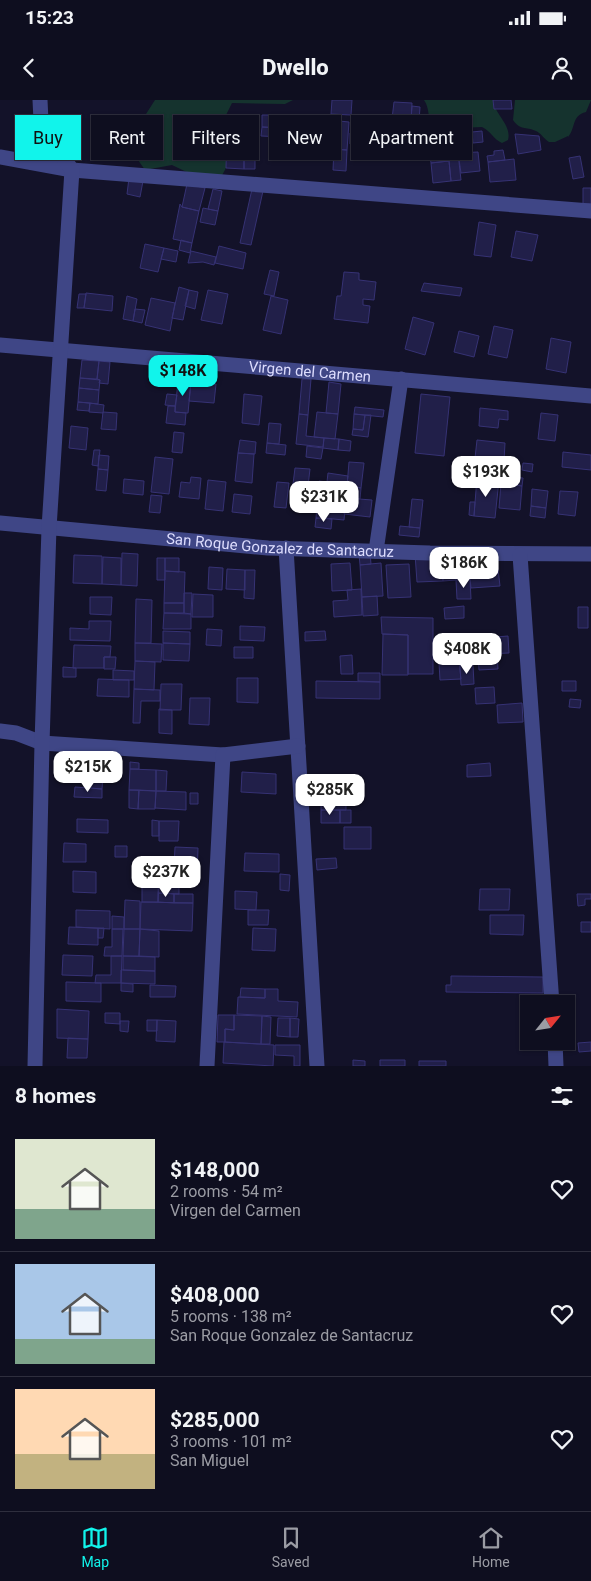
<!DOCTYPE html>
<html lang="en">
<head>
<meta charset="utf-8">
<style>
	body { margin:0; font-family:Roboto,sans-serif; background:#171728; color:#f1f3f6; height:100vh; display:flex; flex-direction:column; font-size:19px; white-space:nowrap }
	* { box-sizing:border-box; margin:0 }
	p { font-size:16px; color:#9b9ca4 }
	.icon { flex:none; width:28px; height:28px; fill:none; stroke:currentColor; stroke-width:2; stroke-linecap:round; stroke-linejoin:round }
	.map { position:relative; height:966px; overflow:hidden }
	.side { display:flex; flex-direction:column; background:#0e0e1f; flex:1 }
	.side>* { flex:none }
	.guide { position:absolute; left:15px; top:15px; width:561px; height:45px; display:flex; gap:10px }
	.needle { width:32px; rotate:60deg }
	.controls { position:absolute; left:520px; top:895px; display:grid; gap:10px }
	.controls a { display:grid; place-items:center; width:55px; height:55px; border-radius:0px; background:#0e0e1f; box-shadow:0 1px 4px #0004,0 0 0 1px #2e2e3d; font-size:25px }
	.price { position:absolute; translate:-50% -42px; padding:0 11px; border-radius:10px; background:#fff; color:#222; font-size:16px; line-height:32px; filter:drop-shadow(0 1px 2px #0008) }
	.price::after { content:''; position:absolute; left:50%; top:30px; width:15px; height:11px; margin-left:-8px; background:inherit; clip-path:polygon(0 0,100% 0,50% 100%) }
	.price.active { background:#11f4eb; color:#111 }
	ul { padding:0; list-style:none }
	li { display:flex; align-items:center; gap:15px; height:125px; padding:0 15px }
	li+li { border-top:1px solid #2e2e3d }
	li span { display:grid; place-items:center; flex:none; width:140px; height:100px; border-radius:0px; color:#555 }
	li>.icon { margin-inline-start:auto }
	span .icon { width:60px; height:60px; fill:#fffc; stroke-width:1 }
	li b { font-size:21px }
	h2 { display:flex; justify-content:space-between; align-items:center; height:60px; padding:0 15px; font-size:21px }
	.chip { padding:0 18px; border-radius:0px; background:#0e0e1f; box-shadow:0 1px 4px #0004,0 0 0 1px #2e2e3d; font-size:18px; line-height:45px }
	.chip.active { background:#11f4eb; color:#111 }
	.status { display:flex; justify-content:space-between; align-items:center; height:35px; padding:0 25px; background:#0e0e1f; direction:ltr }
	.status svg { height:14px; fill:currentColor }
	header { display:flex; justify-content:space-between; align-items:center; height:65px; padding:0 15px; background:#0e0e1f; font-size:22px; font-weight:800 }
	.dock { display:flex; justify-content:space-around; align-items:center; height:70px; border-top:1px solid #2e2e3d; background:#0e0e1f; font-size:14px; color:#9b9ca4 }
	.dock a { display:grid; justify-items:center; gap:2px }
	.dock .active { color:#11f4eb }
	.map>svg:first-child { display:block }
</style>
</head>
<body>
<div class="status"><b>15:23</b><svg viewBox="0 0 49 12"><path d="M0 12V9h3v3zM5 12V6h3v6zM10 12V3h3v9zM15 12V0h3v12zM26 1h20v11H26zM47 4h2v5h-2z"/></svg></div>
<header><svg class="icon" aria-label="back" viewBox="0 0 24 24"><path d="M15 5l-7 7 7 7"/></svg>Dwello<svg class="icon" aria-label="person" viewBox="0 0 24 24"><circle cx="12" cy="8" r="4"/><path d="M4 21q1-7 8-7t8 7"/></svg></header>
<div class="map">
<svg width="591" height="966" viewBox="0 0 591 966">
	<rect width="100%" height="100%" fill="#131229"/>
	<!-- green -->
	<path fill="#15332e" d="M155 0H293L285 4 232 3 226 15 232 28 227 41 226 68 220 79 195 76 172 65 145 70 138 60 150 40 146 14Z
		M424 0H493C495 15 512 25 508 40L502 43C493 39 491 31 482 27L436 29C426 21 431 10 424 0Z
		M515 0H591L586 12C571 16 576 28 568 37V36L555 42H549C544 39 541 33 536 31 525 26 521 31 513 20Z"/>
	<!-- building -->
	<path fill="#211f49" stroke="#363274" d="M332 0H352L351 15 331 14Z
		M493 0H511L512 9H494Z
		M394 2 412 3 411 21 392 19Z
		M412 6 420 7 419 21H411Z
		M262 15H284V28L262 27Z
		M329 20 349 22 347 50 327 49Z
		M455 24 456 41 429 44 427 27Z
		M237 25H244V69L226 68 227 32H237Z
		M262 27 284 28V37L261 36Z
		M244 30H252V39H244Z
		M118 31 142 33 140 49 116 47Z
		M482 31 483 42 473 43 472 32Z
		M411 32 412 43 401 44 400 33Z
		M350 33 367 34 366 46 350 44Z
		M515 34 539 36 541 50 518 54Z
		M428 35 429 48 413 50 411 36Z
		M244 39H255V47H244Z
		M244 47H255V69H244Z
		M334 49 347 50 346 71 333 70Z
		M503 50 505 60 488 62 487 56 494 55V51Z
		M478 52 480 71 461 73 458 53Z
		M458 53 461 80 451 81 449 61 431 63 430 56Z
		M580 56 584 77 573 79 569 58Z
		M514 59 516 80 490 82 488 62Z
		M449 61 451 81 433 83 431 63Z
		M129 78 143 81 140 97 127 94Z
		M187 84 205 88 199 111 182 107Z
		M583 88H591V104H583Z
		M213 89 222 91 218 111 208 109Z
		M252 89 263 91 251 145 240 143Z
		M180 104 182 107 199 111 192 143 173 139Z
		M203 108 218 111 215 125 200 122Z
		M479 122 496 125 491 157 474 155Z
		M516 131 538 135 532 161 511 157Z
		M181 140 192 143 190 153 179 150Z
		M145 144 164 148 158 172 140 168Z
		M219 146 246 153 243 169 215 163Z
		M164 148 178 151 176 162 161 159Z
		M191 151 216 157 214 165 203 162 188 163Z
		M270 170 279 172 274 196 264 194Z
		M344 172 359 173V180L376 182 374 200 363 199V205L370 206 368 223 334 219 337 196H341Z
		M424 183 462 188 460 196 421 191Z
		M179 187 189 190 183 220 172 218Z
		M189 190 198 192 195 209 185 206Z
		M208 190 228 194 222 224 201 220Z
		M86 193 113 196 112 211 84 208Z
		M79 194H86L84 208H77Z
		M127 196 137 199 133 221 123 219Z
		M271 196 288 200 281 234 263 230Z
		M151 198 175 203 170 231 145 225Z
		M135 209 145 210 142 223 133 221Z
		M413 217 434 223 425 255 405 249Z
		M494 226 513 230 507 258 488 254Z
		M459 231 479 236 474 257 454 252Z
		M551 238 571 242 566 273 546 269Z
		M82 260 99 261 97 279 80 278Z
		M99 261 110 262 108 284 99 283 100 280 97 279Z
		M80 278 100 280 99 290 79 288Z
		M302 279H311L308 315 299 314Z
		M178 281 191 282 188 313 175 312Z
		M191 282 216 284 214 303 189 301Z
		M329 282 341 284 338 314 326 313Z
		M79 288 99 290 98 304 78 302Z
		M167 294 177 295 175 306 165 305Z
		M244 294 262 296 259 325 242 323Z
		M421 294 450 297 444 356 415 353Z
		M78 302 90 303 89 311 77 310Z
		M90 303 104 305 103 313 89 312Z
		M168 306H175V312L186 313 185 325 166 323Z
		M355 307 384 310 383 317 354 314Z
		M480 308 508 311V320L499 319 498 328 479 326Z
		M103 312 117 313 116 330 101 329Z
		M317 312 338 314 335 339 314 337Z
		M541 313 558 315 555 341 538 339Z
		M299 314 308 315 306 336 324 338 323 347 296 344Z
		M354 314 365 315 363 330 353 329Z
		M365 315H371L368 337 352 335 353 329 363 330Z
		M269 323 281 324 279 344 267 343Z
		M71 326 88 328 86 350 69 348Z
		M174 332 184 333 182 353 172 352Z
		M324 338 339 339 338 350 323 348Z
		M339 339 351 341 350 351 338 350Z
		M240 340 256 342 255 354 238 353Z
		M477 340 505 343 504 361 475 358Z
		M267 343 286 345 285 355 266 353Z
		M307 346 323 348 321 359 306 357Z
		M94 350H100L98 366 92 365Z
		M563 352 591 355V370L562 367Z
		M238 353 254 354 252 383 235 381Z
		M99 355 109 356 108 370 98 369Z
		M155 357 173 359 169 394 151 392Z
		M504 361 514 362 512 377 523 378 522 386 501 383Z
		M349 362 364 363 361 388 347 386Z
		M523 363 533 364 532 372 522 370Z
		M295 368 310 369 308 386 293 384Z
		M98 369 108 370 106 391 96 390Z
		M328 373 348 376 347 384 327 382Z
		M191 377 201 378 199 399 179 397 181 382 190 383Z
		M477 377 499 380 495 418 474 416Z
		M124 379 144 381 143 395 123 393Z
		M208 380 226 382 223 411 205 409Z
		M319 381 327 382 323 418H316Z
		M277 382 289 383 286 408 274 407Z
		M327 382 347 384 345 409 325 406Z
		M501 383 522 386 520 410 499 408Z
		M293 384 308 386 307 400 291 399Z
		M347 386 361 388 360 399 346 398Z
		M532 389 548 391 546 408 531 406Z
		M560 391 578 392 575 416 558 414Z
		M234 394 252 396 250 414 232 412Z
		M151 395 162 396 160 413 149 412Z
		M346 398 372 400 370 417 344 414Z
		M412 399 423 400 420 428 409 427Z
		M470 402H475L474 416 469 415Z
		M325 406 345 409 344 420 323 418Z
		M531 406 546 408 545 418 530 416Z
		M316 418 332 419 331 429 315 427Z
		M400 426 420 428 419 437 399 435Z
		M122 453 138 454 137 486 121 485Z
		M370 453 371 464 360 465 359 454Z
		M415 454 442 455 443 481 417 482Z
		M74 455 102 456V484L73 483Z
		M442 455H456V480L443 481Z
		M103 457 121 458V485L102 484Z
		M157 458H165V480H157Z
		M165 458H179V472L165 471Z
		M350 463 352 490 332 491 331 464Z
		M381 463 383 496 362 497 360 465Z
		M409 464 411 497 388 498 386 465Z
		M209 467 223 468 222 490 208 489Z
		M227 469 245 470V490L226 489Z
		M498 469 500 486 471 488 469 470Z
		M245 470H255L254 499 244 498Z
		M165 471 185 472 184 503H164Z
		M470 479 471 499H457L456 480Z
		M361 489 362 515 334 517 333 501 348 500 347 490Z
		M184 493H192L191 514 184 513Z
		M193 494 213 495V517H192Z
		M377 496 378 515 363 516 362 497Z
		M90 497H112L111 515 90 514Z
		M136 499 152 500 151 543H135Z
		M164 503H184V513H164Z
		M464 506V518L445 519 444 508Z
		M578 507H588V528H578Z
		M164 513 191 514V529H163Z
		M381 517 433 518V574H408V535L382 534Z
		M89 521H111L110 541 70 540V528L89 529Z
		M240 526 265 527 264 541 240 540Z
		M207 529 222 530 221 546 206 545Z
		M163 531 190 532V544L163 543Z
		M325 531 326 540 305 541V532Z
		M383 534 408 535V575H382Z
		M508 536 509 553 484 554 483 538Z
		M477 538H483L484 554 478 555Z
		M135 543 162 544 161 562 135 561Z
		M163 543 190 544 189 561 163 560Z
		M74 545 111 546 110 557H104V568H73Z
		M234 547H253V558H234Z
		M497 554 498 569 479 570 478 555Z
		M352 555 353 574H341L340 556Z
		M104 557H116L115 569H104Z
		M135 561 155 562 154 590 134 589Z
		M459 562 461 579 440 580 439 563Z
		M460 565H473L474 584 461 585Z
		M63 567 76 568V577H63Z
		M113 570 134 571V580H113Z
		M358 573H380V582L358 581Z
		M237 578H258V603L237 602Z
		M98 579 129 580V597L97 596Z
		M316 581 380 582V599L316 598Z
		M562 581H576V591H562Z
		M161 584H182L181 610H160Z
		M494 587 495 603 476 604 475 588Z
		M134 589 160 590V601H141L140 623H133Z
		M190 598H210L209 625 189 624Z
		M570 599 581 600 580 608 569 607Z
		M522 603 523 622 498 623 497 605Z
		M159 609 172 610V634L159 633Z
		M130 662 139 663V669H130Z
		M490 663 491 676 467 677V665Z
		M82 665H103V676L81 675Z
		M130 669 156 670V691L129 690Z
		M156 670 167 671 166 691H156Z
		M242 672 276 674V694L241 692Z
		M91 676H103L102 689 91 688Z
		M75 687 102 689V698L74 697Z
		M129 690H139L138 709 129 708Z
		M139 690 156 691 155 709H138Z
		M156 691 186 692V710L155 708Z
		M190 693H198V704H190Z
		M321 699H346V710H321Z
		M321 710H340V723H321Z
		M340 710H351V723H340Z
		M77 719 108 720V733L77 732Z
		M152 720 159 721V736H152Z
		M159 721H179L178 741H159Z
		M344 727H371V749H344Z
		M64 743 86 744V762H63Z
		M115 746H127V757H115Z
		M175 747 198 748 197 776 179 775V767H174Z
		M245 753 279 754V772L244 771Z
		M336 758 337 768 317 770 316 759Z
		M73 771 96 772V793L73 792Z
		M143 774H159V784L142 783Z
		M159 774 179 775V794L158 793Z
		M280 774 290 775 289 791 280 790Z
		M142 783 159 784 158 802H142Z
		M480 789H510L509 810H479Z
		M235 791 257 792 256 810 235 809Z
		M158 793 174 794V803L158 802Z
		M174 794H193V803H174Z
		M577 794H591V799H585V805L578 806Z
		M125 800 140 801V829H124Z
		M141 802 193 803 192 831 140 829Z
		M76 810 110 811V829L76 827Z
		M248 810H269L268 825H248Z
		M490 815H524L523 835 490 834Z
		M112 816 124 817V829H112Z
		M581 822H591V832H581Z
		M69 827 98 828V845L68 844Z
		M98 828H104L103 838H98Z
		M253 828 276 829 275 851 252 850Z
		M112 829H123L122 856H104L105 847H112Z
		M124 829H140L139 856H123Z
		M140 829 159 831V857L139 856Z
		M63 855 93 856 92 876 62 875Z
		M111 856H122L121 883H95L96 875H111Z
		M123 856 155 857V871L123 870Z
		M121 870 155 871V884L121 883Z
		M451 876 543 877V893L446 892V885H451Z
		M66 882 101 883V902L66 901Z
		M121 883 133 884V892L121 891Z
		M150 885 176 886 175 897H150Z
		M241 888 265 889V898L240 897Z
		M265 889H278V901L298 902 297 917 237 914 238 897 265 898Z
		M57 909 89 911 88 939 57 938Z
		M105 913H120V924L105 923Z
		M218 915H234V930L225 929V942H217Z
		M234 915 262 916 261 944 225 942V929L234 930Z
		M262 916 271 917 270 944H261Z
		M278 918H290V937L277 936Z
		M290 918 299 919 298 937H290Z
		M147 920H157V931H147Z
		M157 920 176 921 175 942 156 941Z
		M120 921H129L128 932 120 931Z
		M68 938 88 939 87 958H67Z
		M224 942 274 945 273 966 223 963Z
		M591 942V951L579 952 578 943Z
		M275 945H300V966H294V956L275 955Z
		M353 960 365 961V966H353Z
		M380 960H405V966H380Z
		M419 961H446V966H419Z"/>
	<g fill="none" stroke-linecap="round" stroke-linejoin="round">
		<!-- minor -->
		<g stroke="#3f4686" stroke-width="15">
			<path d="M0 57 72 70 591 111"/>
			<path id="s1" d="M0 245 591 296"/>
			<path id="s2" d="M0 423 268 448 430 453 591 454"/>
			<path d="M286 448 317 966"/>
			<path d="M376 451 401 279"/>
			<path d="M520 455 552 904"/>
			<path d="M0 631 16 633 42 643 223 655"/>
			<path d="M555 941 556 966"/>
			<path d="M35 966 42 643 49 428 72 70 51 40 41 21 40 0"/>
			<path d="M207 966 223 655 298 646"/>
		</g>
	</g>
	<g text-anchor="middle" stroke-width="5" stroke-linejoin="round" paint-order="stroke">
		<!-- street labels -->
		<g font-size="15" fill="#dcdcfd" stroke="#131229">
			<text dy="5" stroke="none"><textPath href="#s1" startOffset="311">Virgen del Carmen</textPath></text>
			<text dy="5" stroke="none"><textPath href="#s2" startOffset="281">San Roque Gonzalez de Santacruz</textPath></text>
		</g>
	</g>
</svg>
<div class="controls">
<a><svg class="needle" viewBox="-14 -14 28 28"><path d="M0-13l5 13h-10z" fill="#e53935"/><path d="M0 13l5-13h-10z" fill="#9b9ca4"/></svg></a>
</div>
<b class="price active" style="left:183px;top:297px">$148K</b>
<b class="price" style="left:486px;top:398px">$193K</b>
<b class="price" style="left:324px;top:423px">$231K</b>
<b class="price" style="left:464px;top:489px">$186K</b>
<b class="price" style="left:467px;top:575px">$408K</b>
<b class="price" style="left:88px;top:693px">$215K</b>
<b class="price" style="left:330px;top:716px">$285K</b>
<b class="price" style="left:166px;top:798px">$237K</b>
<div class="guide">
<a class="chip active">Buy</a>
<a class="chip">Rent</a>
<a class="chip">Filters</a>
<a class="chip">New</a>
<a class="chip">Apartment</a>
</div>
</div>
<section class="side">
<h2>8 homes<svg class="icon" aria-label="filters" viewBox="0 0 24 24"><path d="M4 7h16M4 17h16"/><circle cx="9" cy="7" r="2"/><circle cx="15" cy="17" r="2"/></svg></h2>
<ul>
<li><span style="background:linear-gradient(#dfe7d0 70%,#7fa58c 0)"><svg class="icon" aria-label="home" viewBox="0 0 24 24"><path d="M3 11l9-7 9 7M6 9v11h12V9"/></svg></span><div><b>$148,000</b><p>2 rooms · 54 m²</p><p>Virgen del Carmen</p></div><svg class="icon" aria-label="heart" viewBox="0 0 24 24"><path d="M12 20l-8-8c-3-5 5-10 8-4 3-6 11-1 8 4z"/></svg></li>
<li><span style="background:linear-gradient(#a9c7e8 75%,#7fa58c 0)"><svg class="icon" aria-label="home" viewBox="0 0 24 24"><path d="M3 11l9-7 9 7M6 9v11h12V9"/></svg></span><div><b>$408,000</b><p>5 rooms · 138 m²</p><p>San Roque Gonzalez de Santacruz</p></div><svg class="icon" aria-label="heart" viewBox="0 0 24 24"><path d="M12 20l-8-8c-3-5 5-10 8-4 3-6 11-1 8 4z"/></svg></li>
<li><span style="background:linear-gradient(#ffd9b3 65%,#c2b280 0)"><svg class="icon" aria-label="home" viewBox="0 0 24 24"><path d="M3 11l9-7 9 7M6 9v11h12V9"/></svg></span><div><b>$285,000</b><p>3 rooms · 101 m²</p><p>San Miguel</p></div><svg class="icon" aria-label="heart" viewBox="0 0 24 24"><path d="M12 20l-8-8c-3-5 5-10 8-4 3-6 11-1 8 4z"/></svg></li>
</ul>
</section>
<nav class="dock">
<a class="active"><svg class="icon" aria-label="map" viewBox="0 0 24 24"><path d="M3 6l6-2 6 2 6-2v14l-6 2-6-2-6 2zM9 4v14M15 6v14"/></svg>Map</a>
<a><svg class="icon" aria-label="saved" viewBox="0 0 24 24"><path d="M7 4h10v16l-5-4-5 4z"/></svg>Saved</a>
<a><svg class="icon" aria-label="home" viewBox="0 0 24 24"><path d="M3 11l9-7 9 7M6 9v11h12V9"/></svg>Home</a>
</nav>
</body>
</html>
